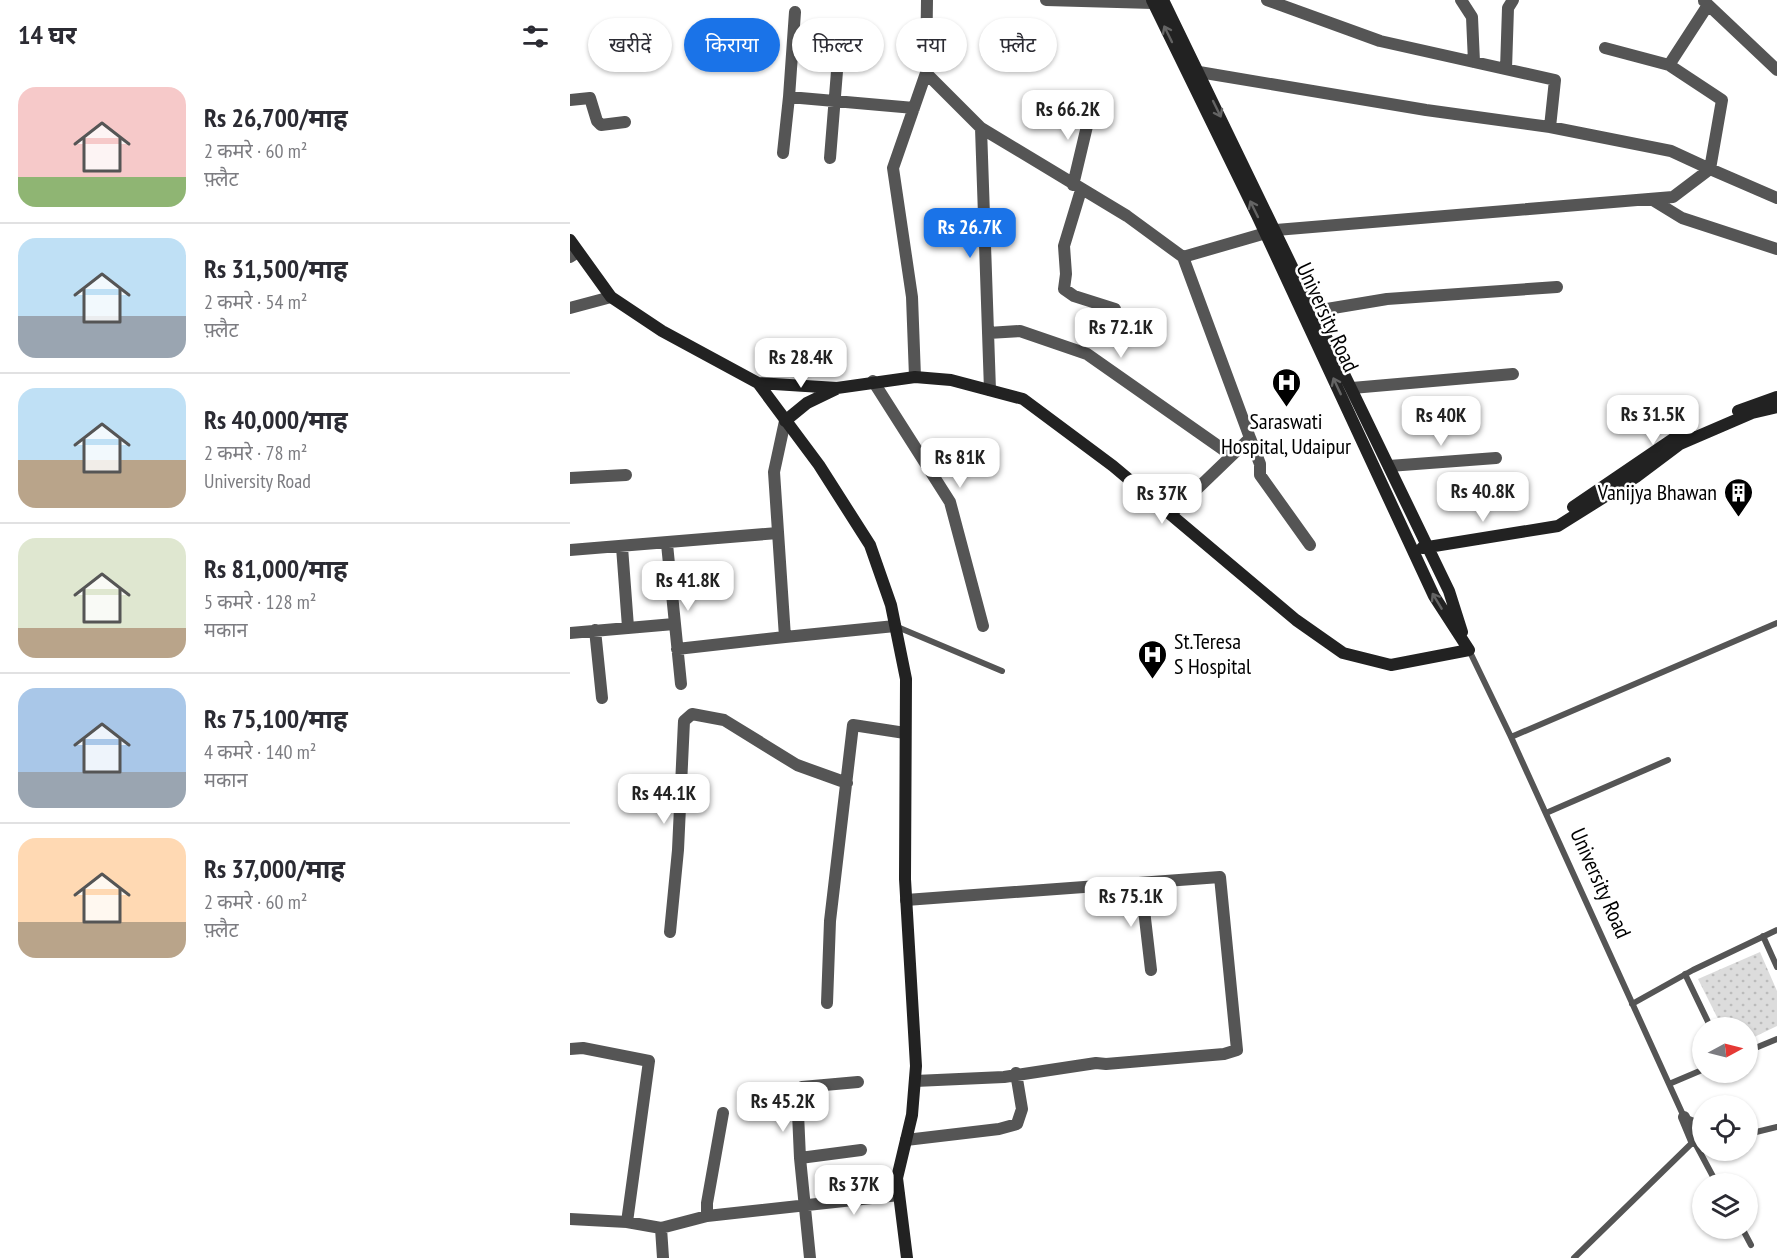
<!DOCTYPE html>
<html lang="hi">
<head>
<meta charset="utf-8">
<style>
	body { margin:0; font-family:"PT Sans Narrow","Noto Sans Devanagari",sans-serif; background:#f2f2f3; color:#2b2b33; height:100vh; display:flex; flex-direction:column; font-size:22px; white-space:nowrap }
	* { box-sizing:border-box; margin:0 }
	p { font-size:20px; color:#7c7c81 }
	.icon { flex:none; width:33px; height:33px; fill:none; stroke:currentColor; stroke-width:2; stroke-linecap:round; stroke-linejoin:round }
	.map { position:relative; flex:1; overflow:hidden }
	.panel { display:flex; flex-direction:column; background:#fff; width:570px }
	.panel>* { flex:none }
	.guide { position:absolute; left:18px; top:18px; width:570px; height:54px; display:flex; gap:12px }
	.needle { width:39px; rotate:83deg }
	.controls { position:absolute; left:1122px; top:1017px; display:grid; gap:12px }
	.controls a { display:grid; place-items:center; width:66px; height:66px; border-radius:50%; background:#fff; box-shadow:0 2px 4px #0004; font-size:30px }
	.price { position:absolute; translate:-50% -51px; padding:0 14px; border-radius:12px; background:#fff; color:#222; font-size:20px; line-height:39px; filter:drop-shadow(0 2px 3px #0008) }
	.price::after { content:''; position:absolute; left:50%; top:36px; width:18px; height:14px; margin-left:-9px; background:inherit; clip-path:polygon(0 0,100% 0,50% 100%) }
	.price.on { background:#1a73e8; color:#fff }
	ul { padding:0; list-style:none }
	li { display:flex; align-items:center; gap:18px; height:150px; padding:0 18px }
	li+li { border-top:2px solid #e1e1e2 }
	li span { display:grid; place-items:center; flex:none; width:168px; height:120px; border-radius:18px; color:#555 }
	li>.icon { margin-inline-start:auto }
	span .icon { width:72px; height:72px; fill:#fffc; stroke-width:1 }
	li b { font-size:26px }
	h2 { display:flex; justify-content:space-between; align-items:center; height:72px; padding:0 18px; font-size:26px }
	.tag { padding:0 21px; border-radius:27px; background:#fff; box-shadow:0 2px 4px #0004; font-size:21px; line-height:54px }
	.tag.on { background:#1a73e8; color:#fff }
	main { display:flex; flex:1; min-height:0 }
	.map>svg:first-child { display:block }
</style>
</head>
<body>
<main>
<section class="panel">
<h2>14 घर<svg class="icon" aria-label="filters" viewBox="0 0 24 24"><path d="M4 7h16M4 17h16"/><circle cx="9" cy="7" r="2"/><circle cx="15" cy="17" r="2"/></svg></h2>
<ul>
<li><span style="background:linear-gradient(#f6c9c9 75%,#8fb573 0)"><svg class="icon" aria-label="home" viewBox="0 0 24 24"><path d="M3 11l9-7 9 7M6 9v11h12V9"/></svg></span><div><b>Rs 26,700/माह</b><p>2 कमरे · 60 m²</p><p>फ़्लैट</p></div></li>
<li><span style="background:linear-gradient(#bfe0f5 65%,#9aa5b1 0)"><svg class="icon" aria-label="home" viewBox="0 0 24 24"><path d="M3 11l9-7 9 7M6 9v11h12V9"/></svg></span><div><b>Rs 31,500/माह</b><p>2 कमरे · 54 m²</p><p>फ़्लैट</p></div></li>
<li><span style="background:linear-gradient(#bfe0f5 60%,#b9a48a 0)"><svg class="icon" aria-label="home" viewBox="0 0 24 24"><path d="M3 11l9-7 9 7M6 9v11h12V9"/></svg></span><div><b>Rs 40,000/माह</b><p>2 कमरे · 78 m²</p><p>University Road</p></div></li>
<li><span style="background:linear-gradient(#dfe7d0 75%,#b9a48a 0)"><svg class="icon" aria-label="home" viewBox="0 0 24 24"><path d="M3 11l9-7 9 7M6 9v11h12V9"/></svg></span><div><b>Rs 81,000/माह</b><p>5 कमरे · 128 m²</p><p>मकान</p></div></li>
<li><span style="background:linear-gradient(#a9c7e8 70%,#9aa5b1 0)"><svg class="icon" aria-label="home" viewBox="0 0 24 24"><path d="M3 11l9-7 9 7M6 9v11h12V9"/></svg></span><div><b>Rs 75,100/माह</b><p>4 कमरे · 140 m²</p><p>मकान</p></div></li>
<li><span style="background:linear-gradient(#ffd9b3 70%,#b9a48a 0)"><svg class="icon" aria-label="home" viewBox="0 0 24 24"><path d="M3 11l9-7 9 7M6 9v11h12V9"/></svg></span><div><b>Rs 37,000/माह</b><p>2 कमरे · 60 m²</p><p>फ़्लैट</p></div></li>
</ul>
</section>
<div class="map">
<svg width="1207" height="1258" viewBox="0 0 1207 1258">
	<defs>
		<pattern id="grass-dots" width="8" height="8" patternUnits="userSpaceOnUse" patternTransform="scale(1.5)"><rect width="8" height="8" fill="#dcdcdc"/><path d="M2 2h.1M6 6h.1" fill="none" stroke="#bbb" stroke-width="1.8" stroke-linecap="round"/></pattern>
	</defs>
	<rect width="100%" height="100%" fill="#fff"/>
	<!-- grass -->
	<path fill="url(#grass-dots)" d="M1190 952 1207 991V1026L1178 1040V1028L1152 1027 1128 979Z"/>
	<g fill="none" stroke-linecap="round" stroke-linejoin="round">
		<!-- lane -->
		<path stroke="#555" stroke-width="6" d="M325 626 432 671
			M899 650 941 737 1114 1117 1132 1124
			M941 737 1207 623
			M976 813 1098 760
			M1193 936 1207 967
			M1115 974 1141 1028
			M1062 1004 1123 970 1207 930
			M1178 1051 1207 1039
			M1099 1084 1132 1070
			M1178 1134 1207 1127
			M1172 1228 1181 1245
			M1004 1258 1124 1141 1147 1184"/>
		<!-- street -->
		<path stroke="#555" stroke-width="12" d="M357 0 356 73 411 128 557 216 613 257
			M476 0 583 3
			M891 0 902 17 904 62
			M1134 1 1207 70
			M1035 48 1099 65
			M936 69 938 8 943 0
			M629 72 856 110 980 127 985 80 810 41 697 0
			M219 97 225 12
			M0 100 20 98 27 121 31 125 55 122
			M980 127 1101 151 1140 169 1152 100 1099 65 1138 5
			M411 128 420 390
			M213 153 219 97 344 108
			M260 158 270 34
			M503 185 522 105
			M511 190 494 246 496 274 494 289 504 296 545 309
			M1081 199 1112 218 1207 249
			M0 257 8 252
			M0 308 41 297
			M745 311 817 299 987 287
			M418 333 450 331 517 354 661 455
			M345 377 342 297 323 168 356 73
			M303 381 380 502 413 626
			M782 388 943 374
			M215 421 204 472 215 637 325 626
			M680 438 690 464V475L740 545
			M819 466 926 458
			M0 478 56 475
			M602 513 680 438 613 257 706 230 1103 197 1140 169 1207 198
			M97 544 111 684
			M52 547 58 627
			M0 550 208 533
			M25 630 32 698
			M0 633 104 624
			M107 649 215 637
			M571 884 581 970
			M336 900 650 877 667 1050 654 1054 536 1064 526 1063 434 1077 345 1081
			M100 932 108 850 114 721 122 714 154 720 227 765 277 783
			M257 1003 260 921 283 725 335 733
			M0 1049 13 1048 79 1061 57 1222
			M1114 1117 1124 1141H1132
			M336 1140 429 1129 447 1124 452 1109 446 1073
			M230 1158 291 1150
			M137 1216V1203L153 1113
			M0 1219 57 1222 91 1228 137 1216 329 1195
			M91 1228 93 1258
			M240 1258 230 1158 227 1091 232 1087 288 1082"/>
		<!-- secondary -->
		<path stroke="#222" stroke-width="12" d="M582 0 687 215 864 596 899 650
			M593 0 879 591 892 632
			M0 240 41 297 92 331 188 383 249 465 300 545 321 605 336 679 335 879 346 1066 342 1115 327 1178 337 1258
			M188 383 267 388 345 377 381 380 453 399 543 466 726 620 773 653 821 665 899 650
			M1168 411 1207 397
			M215 421 237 403 266 389
			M1003 507 1103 439 1119 432
			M852 548 988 526 1066 477 1110 444 1182 413 1207 407"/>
	</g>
	<!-- one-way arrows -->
	<defs><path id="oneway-shaft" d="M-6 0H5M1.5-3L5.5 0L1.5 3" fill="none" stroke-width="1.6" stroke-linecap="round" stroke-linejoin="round" transform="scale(1.5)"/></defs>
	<g stroke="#646464">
		<use href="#oneway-shaft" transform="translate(598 34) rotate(-116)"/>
		<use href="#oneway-shaft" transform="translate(647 109) rotate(64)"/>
		<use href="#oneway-shaft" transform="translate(684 209) rotate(-116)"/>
		<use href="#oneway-shaft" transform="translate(767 386) rotate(-115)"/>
		<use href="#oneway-shaft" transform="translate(867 601) rotate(-121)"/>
	</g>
	<!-- icons -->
	<defs>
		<symbol id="hospital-pin" viewBox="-11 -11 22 30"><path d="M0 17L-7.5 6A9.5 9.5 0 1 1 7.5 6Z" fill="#000" stroke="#fff"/><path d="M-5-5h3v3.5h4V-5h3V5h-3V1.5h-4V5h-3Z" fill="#fff"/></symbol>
		<symbol id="building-pin" viewBox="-11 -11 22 30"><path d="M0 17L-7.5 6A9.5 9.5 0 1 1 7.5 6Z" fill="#000" stroke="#fff"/><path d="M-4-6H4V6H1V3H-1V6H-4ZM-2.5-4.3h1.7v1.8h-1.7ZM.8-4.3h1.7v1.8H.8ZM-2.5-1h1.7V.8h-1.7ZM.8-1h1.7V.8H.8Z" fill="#fff"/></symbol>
	</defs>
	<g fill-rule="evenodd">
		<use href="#hospital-pin" x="700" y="366" width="33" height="45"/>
		<use href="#building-pin" x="1152" y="476" width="33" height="45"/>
		<use href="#hospital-pin" x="566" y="638" width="33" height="45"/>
	</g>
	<g text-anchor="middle" stroke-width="5" stroke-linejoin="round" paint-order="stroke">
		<!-- street labels -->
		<g font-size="22" fill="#000" stroke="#fff">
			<text transform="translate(758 317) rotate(65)" y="8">University Road</text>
			<text transform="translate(1031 883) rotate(66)" y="8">University Road</text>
		</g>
		<!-- poi labels -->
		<g font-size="22" fill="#000" stroke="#fff">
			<text x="716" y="429">Saraswati<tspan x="716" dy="25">Hospital, Udaipur</tspan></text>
			<text x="1147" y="500" text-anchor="end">Vanijya Bhawan</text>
			<text x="604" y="649" text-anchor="start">St.Teresa<tspan x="604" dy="25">S Hospital</tspan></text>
		</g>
	</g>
</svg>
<div class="controls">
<a><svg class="needle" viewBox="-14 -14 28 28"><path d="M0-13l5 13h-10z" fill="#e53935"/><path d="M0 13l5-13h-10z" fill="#7c7c81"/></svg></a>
<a><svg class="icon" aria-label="locate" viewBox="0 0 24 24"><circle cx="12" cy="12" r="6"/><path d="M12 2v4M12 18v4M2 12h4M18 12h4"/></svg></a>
<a><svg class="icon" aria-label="layers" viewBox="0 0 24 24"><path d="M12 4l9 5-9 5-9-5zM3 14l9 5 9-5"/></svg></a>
</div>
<b class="price" style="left:498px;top:141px">Rs 66.2K</b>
<b class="price on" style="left:400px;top:259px">Rs 26.7K</b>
<b class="price" style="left:551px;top:359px">Rs 72.1K</b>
<b class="price" style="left:231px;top:389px">Rs 28.4K</b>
<b class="price" style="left:1083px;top:446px">Rs 31.5K</b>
<b class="price" style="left:871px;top:447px">Rs 40K</b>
<b class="price" style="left:390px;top:489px">Rs 81K</b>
<b class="price" style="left:913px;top:523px">Rs 40.8K</b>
<b class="price" style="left:592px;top:525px">Rs 37K</b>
<b class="price" style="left:118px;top:612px">Rs 41.8K</b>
<b class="price" style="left:94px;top:825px">Rs 44.1K</b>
<b class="price" style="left:561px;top:928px">Rs 75.1K</b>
<b class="price" style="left:213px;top:1133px">Rs 45.2K</b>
<b class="price" style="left:284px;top:1216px">Rs 37K</b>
<div class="guide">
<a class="tag">खरीदें</a>
<a class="tag on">किराया</a>
<a class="tag">फ़िल्टर</a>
<a class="tag">नया</a>
<a class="tag">फ़्लैट</a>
</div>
</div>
</main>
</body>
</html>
